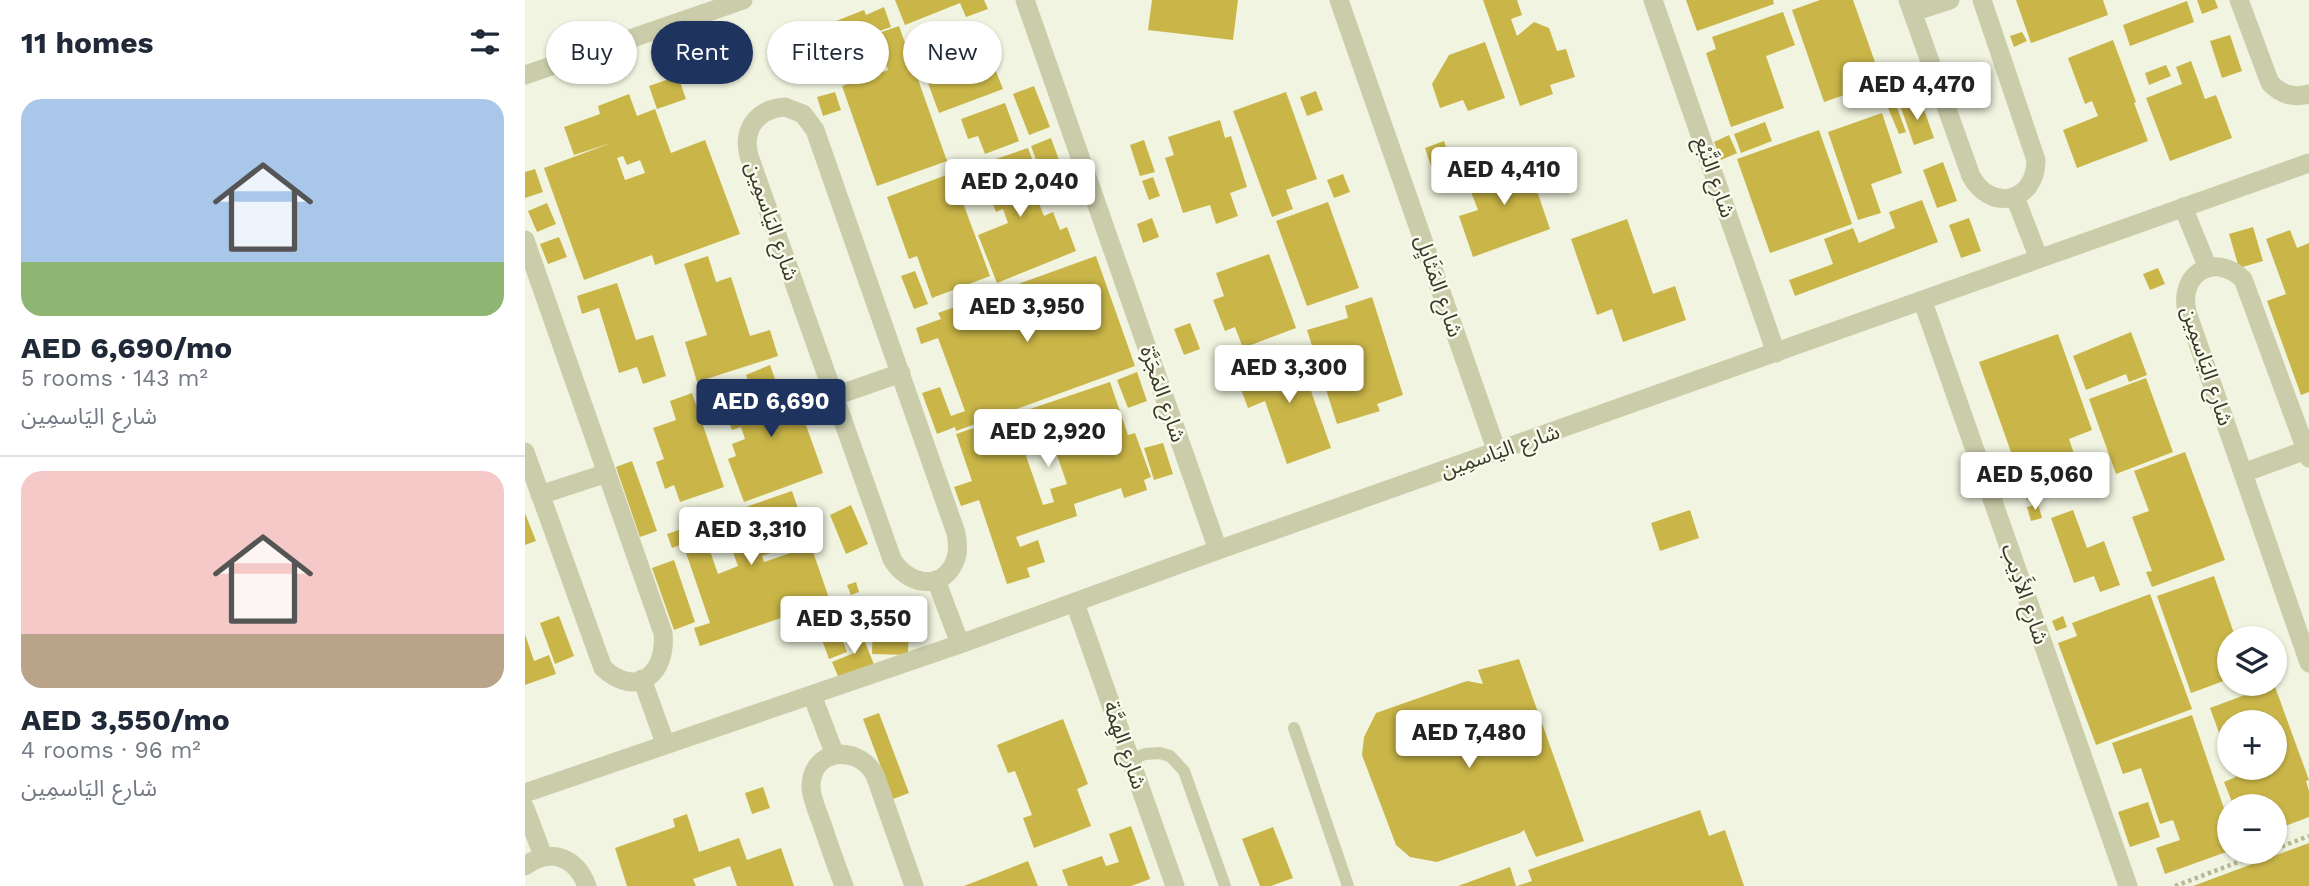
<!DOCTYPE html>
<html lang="en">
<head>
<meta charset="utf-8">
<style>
	body { margin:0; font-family:"Work Sans","Noto Sans Arabic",sans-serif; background:#f6f6f7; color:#1f2937; height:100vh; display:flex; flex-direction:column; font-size:26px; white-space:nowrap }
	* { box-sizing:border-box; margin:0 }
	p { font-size:23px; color:#747a83 }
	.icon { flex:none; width:38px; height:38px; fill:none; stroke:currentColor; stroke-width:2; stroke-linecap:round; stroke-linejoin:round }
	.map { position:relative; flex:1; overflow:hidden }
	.panel { display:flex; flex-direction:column; background:#fff; width:525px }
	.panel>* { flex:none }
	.hud { position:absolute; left:21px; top:21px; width:665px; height:63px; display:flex; gap:14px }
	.fabs { position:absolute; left:1692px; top:626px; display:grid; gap:14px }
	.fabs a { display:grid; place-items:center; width:70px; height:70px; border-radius:50%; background:#fff; box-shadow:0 2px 5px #0004; font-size:35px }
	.price { position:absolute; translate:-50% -60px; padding:0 16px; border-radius:7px; background:#fff; color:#222; font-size:23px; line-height:46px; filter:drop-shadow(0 2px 4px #0008) }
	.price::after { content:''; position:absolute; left:50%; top:42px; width:21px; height:16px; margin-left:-10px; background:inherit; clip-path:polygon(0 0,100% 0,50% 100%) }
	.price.on { background:#1e335e; color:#fff }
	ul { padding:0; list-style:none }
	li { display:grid; align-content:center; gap:14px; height:371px; padding:0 21px }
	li+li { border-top:2px solid #e0e1e3 }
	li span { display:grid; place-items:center; height:217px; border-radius:21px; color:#555 }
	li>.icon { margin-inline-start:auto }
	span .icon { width:126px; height:126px; fill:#fffc; stroke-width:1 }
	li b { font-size:30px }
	h2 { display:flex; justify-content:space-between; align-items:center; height:84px; padding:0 21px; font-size:30px }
	.pill { padding:0 24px; border-radius:32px; background:#fff; box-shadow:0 2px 5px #0004; font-size:24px; line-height:63px }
	.pill.on { background:#1e335e; color:#fff }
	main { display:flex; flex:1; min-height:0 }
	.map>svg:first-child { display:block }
</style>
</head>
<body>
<main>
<section class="panel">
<h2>11 homes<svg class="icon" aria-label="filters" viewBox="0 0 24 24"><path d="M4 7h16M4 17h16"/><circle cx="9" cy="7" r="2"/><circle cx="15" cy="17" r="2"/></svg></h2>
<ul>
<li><span style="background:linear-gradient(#a9c7e8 75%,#8fb573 0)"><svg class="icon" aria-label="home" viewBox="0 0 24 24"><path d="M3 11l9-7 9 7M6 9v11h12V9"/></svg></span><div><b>AED 6,690/mo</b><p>5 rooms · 143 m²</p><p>شارع اليَاسمِين</p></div></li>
<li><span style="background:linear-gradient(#f6c9c9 75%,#b9a48a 0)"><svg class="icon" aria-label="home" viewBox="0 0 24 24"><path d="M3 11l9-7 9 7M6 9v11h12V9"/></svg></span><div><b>AED 3,550/mo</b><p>4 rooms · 96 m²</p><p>شارع اليَاسمِين</p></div></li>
</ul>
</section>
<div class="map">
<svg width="1784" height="886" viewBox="0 0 1784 886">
	<rect width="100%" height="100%" fill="#f1f4e0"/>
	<!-- building -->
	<path fill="#cab648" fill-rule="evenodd" d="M370 0H459L463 9 441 17 435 3 380 25Z
		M627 0H713L708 40 623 30Z
		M958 0H992L997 15 986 19 992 36 1009 22 1024 28 1032 51 1041 49 1050 77 1025 85 1028 94 995 106Z
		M1161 0H1248L1249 4 1172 31Z
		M1295 0H1328L1357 82 1299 102 1267 10Z
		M1491 0H1578L1583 15 1506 43Z
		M1672 0H1690L1693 8 1677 14Z
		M1662 1 1669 22 1605 46 1598 25Z
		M359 7 366 27 348 33 356 54 304 74 296 54 310 48 301 25 339 10 341 15Z
		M1258 12 1270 45 1241 56 1259 108 1206 127 1181 53 1191 49 1187 37Z
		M431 21 441 48 459 41 478 89 414 113 400 75 409 71 404 55 409 53 401 32Z
		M374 26 422 161 352 186 317 86 363 70 351 34Z
		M1497 32 1502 41 1489 47 1485 36Z
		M1705 35 1717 71 1697 78 1685 41Z
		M1588 40 1611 102 1609 103 1623 141 1552 168 1538 130 1573 116 1567 101 1560 104 1543 58Z
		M960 42 980 98 943 111 938 100 915 108 907 84 924 55Z
		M1666 61 1680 99 1691 95 1707 138 1645 161 1621 98 1657 84 1651 67Z
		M1641 65 1646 76 1624 85 1620 73Z
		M153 76 161 99 132 109 124 86Z
		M509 86 525 127 504 135 488 94Z
		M791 91 798 110 782 116 775 97Z
		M310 92 316 110 298 116 292 97Z
		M761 92 792 179 761 190 768 209 747 217 708 111Z
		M104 94 112 116 130 109 146 153 180 140 215 234 130 265 127 255 59 280 19 168 86 143 49 155 39 127 75 114 73 106ZM98 156 102 165 115 160 120 173 100 180 92 158Z
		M1395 98 1409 138 1389 145 1375 105Z
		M480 103 494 141 460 154 453 136 443 139 436 119Z
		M1371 105 1381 132 1374 134 1363 108Z
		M1357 113 1377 173 1346 184 1356 213 1333 220 1303 132Z
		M695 120 700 138 706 136 722 187 705 193 713 216 691 224 685 205 658 213 640 158 649 155 643 137Z
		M1240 122 1247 141 1216 153 1209 134Z
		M1294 130 1327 224 1245 253 1212 159Z
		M1204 135 1212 153 1196 160 1189 142Z
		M526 138 534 160 514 168 506 146Z
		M619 140 630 172 615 176 605 145Z
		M919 141 926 162 907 169 900 148Z
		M503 148 518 187 509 191 519 216 528 212 535 230 542 227 551 251 472 283 453 235 483 223 478 209 471 212 453 165Z
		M999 153 1025 229 948 257 934 216 953 210 946 192 957 188 951 170Z
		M1418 162 1432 201 1412 208 1398 170Z
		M10 169 18 192 0 198V172Z
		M427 173 465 276 407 298 392 256 384 259 362 197Z
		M818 174 825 192 809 198 802 180Z
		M628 177 635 196 624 200 617 181Z
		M1397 200 1413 242 1270 296 1264 280 1308 264 1299 239 1328 228 1334 243 1370 228 1364 212Z
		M803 202 834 288 782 306 751 221Z
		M22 203 31 224 12 232 3 211Z
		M627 218 634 237 618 243 612 224Z
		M1444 218 1456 251 1436 258 1424 225Z
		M1102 219 1128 294 1150 286 1161 320 1098 342 1087 309 1072 315 1046 239Z
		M1728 227 1738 261 1714 268 1704 234Z
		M1765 230 1772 248 1784 243V392L1776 395 1742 301 1761 294 1741 239Z
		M34 237 42 257 23 264 15 244Z
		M744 254 771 328 718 348 710 327 700 331 688 300 699 296 691 273Z
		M183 256 191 282 206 277 225 336 245 330 253 356 172 382 160 342 182 335 159 264Z
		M571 256 610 366 431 431 430 427 412 434 397 393 415 387 426 416 440 411 413 338 396 344 391 328 416 319 413 313Z
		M1633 268 1640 284 1625 290 1618 274Z
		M390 271 403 304 389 309 376 276Z
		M92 283 111 340 128 335 141 376 118 384 112 367 94 373 74 308 57 314 52 296Z
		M847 297 878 395 852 404 855 411 812 424 782 330 823 318 820 306Z
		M665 323 675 349 659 355 649 329Z
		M1606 332 1622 375 1604 382 1601 374 1561 390 1548 356Z
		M1533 334 1567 430 1544 439 1558 480 1529 491 1521 468 1512 471 1520 494 1502 500 1493 473 1477 478 1469 458 1486 452 1454 362Z
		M780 352 793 389 786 391 806 448 762 464 740 401 723 408 711 376Z
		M245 365 252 385 265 380 298 473 219 502 203 459 211 456 207 444 220 439 216 427 207 430 202 417 211 413 207 402 228 394 221 375Z
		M612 372 622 401 603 408 592 380Z
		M1621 378 1648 452 1591 474 1564 399Z
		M585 382 603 435 610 433 626 477 619 480 622 490 599 498 596 488 549 504 552 516 491 537 495 547 513 540 520 562 502 568 505 577 482 584 454 500 436 506 429 487 447 481 431 434ZM527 441 542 484 525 489 529 502 518 505 499 450Z
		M167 393 199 487 155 502 149 485 140 489 131 462 139 459 128 428 151 420 145 401Z
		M638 443 648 474 629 480 619 448Z
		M1660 452 1700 560 1627 587 1621 572 1627 571 1607 517 1624 511 1609 471Z
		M107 461 132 531 115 537 91 467Z
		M267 491 284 540 237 556 239 562 286 546 305 601 175 646 169 628 185 623 158 544 147 548 142 534ZM205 544 213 566 193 574 185 551Z
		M1513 504 1517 518 1506 521 1502 507Z
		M326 505 343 544 321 554 305 515Z
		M1165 510 1174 538 1135 551 1126 523Z
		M1548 510 1562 548 1579 541 1595 585 1575 592 1569 576 1549 583 1526 518Z
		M0 513 11 541 0 545Z
		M149 560 170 622 149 630 127 568Z
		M1689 576 1711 639H1704V679L1666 693 1632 596Z
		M331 582 334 592 326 595 322 585Z
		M1625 594 1667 709 1571 745 1533 643 1552 636 1547 623Z
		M34 616 49 656 30 664 15 623Z
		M1538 616 1542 627 1531 631 1527 621Z
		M348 619 384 620 383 655 347 654Z
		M332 622 350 667 315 681 307 662 329 653 319 628Z
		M314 631 322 652 304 659 296 637Z
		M0 634 9 661 24 655 31 674 0 685Z
		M994 659 1059 841 1011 857 999 830 995 833 912 862 885 857 871 845 837 755 839 737 851 713 942 681 958 684 953 670Z
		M1749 684 1784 780 1781 781 1784 791V817L1750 830V807H1709L1699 782 1711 777 1707 768H1750V723H1704V760L1685 708Z
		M354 713 384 793 368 799 338 719Z
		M1667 715 1704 823V851L1640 874 1631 848 1655 840 1648 820 1635 824 1616 768 1598 774 1587 743Z
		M538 719 563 784 552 789 566 826 509 848 498 818 507 815 490 771 483 773 472 745Z
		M238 787 245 808 227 814 220 793Z
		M1623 802 1635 837 1605 847 1593 812Z
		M1175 810 1184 836 1200 830 1219 886H992L1007 881 1003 870Z
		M162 814 174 852 214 838 222 860 256 848 269 886H212L205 866 168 879 171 886H102L90 848 150 827 148 819Z
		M606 826 625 879 606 886H543L537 870 577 856 581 866 594 862 584 834Z
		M748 827 768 878 746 886H735L717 839Z
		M1784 843V886H1668Z
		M503 861 513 886H439Z
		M985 867 991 886H933Z"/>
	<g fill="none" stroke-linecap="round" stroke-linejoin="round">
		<!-- path -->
		<path stroke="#b8b994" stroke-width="4.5" stroke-dasharray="3.5 3.5" stroke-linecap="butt" d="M1750 849 1784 836
			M1650 886 1740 852"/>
		<!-- service -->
		<path stroke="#cbcdaa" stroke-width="12" d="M769 728 823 886
			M605 760 620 754 635 753 645 756 659 771 700 886"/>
		<!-- minor -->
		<path stroke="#cbcdaa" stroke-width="19" d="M500 0 693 550
			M814 0 972 452
			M1128 0 1251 353
			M1383 0 1446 176C1466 213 1511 202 1511 160L1457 0
			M1714 0 1745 83C1757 95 1768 98 1784 94
			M1388 12 1425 0
			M0 75 218 0
			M260 107 278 114 290 130 431 533C433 543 434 552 430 561 417 593 381 584 367 559L224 156C217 129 232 109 260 107Z
			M1490 197 1514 259
			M1658 207 1683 268
			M0 240 138 633C142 674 112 699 78 668L0 452
			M1398 302 1603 886
			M310 396 376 373
			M1784 458 1718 279C1690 252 1653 273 1662 312L1784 663
			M1718 473 1781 450
			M15 495 82 473
			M411 580 435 644
			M550 603 650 886
			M117 679 140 743
			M287 695 310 755
			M0 793 435 644 693 550 1784 163
			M0 808 18 856
			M0 866C25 847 51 857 62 886
			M319 886C311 865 304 845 297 824 293 813 287 800 286 788 285 749 332 743 350 775L389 886"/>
	</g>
	<g text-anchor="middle" stroke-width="5" stroke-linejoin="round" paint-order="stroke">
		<!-- street labels -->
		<g font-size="21" fill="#3a392a" stroke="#f9fbed">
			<text transform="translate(1190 177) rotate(71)" y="7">شارع النَّبْع</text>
			<text transform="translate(247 221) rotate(71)" y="7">شارع اليَاسمِين</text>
			<text transform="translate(914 286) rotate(71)" y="7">شارع المَثَايِل</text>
			<text transform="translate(1682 366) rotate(72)" y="7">شارع اليَاسمِين</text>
			<text transform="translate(638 394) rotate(71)" y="7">شارع المَجَرَّة</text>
			<text transform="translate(975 451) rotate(-19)" y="7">شارع اليَاسمِين</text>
			<text transform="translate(1500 594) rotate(71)" y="7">شارع الأَدِيب</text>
			<text transform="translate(600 745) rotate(71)" y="7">شارع الهِمَّة</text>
		</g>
	</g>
</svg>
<div class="fabs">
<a><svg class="icon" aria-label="layers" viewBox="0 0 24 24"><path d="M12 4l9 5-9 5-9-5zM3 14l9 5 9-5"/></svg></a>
<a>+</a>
<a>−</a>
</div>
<b class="price" style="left:1392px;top:122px">AED 4,470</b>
<b class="price" style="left:979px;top:207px">AED 4,410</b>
<b class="price" style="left:495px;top:219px">AED 2,040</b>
<b class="price" style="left:502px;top:344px">AED 3,950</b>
<b class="price" style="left:764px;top:405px">AED 3,300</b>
<b class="price on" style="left:246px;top:439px">AED 6,690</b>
<b class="price" style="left:523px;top:469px">AED 2,920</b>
<b class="price" style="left:1510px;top:512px">AED 5,060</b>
<b class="price" style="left:226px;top:567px">AED 3,310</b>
<b class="price" style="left:329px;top:656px">AED 3,550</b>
<b class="price" style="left:944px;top:770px">AED 7,480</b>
<div class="hud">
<a class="pill">Buy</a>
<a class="pill on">Rent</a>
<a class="pill">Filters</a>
<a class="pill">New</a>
</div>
</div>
</main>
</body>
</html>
